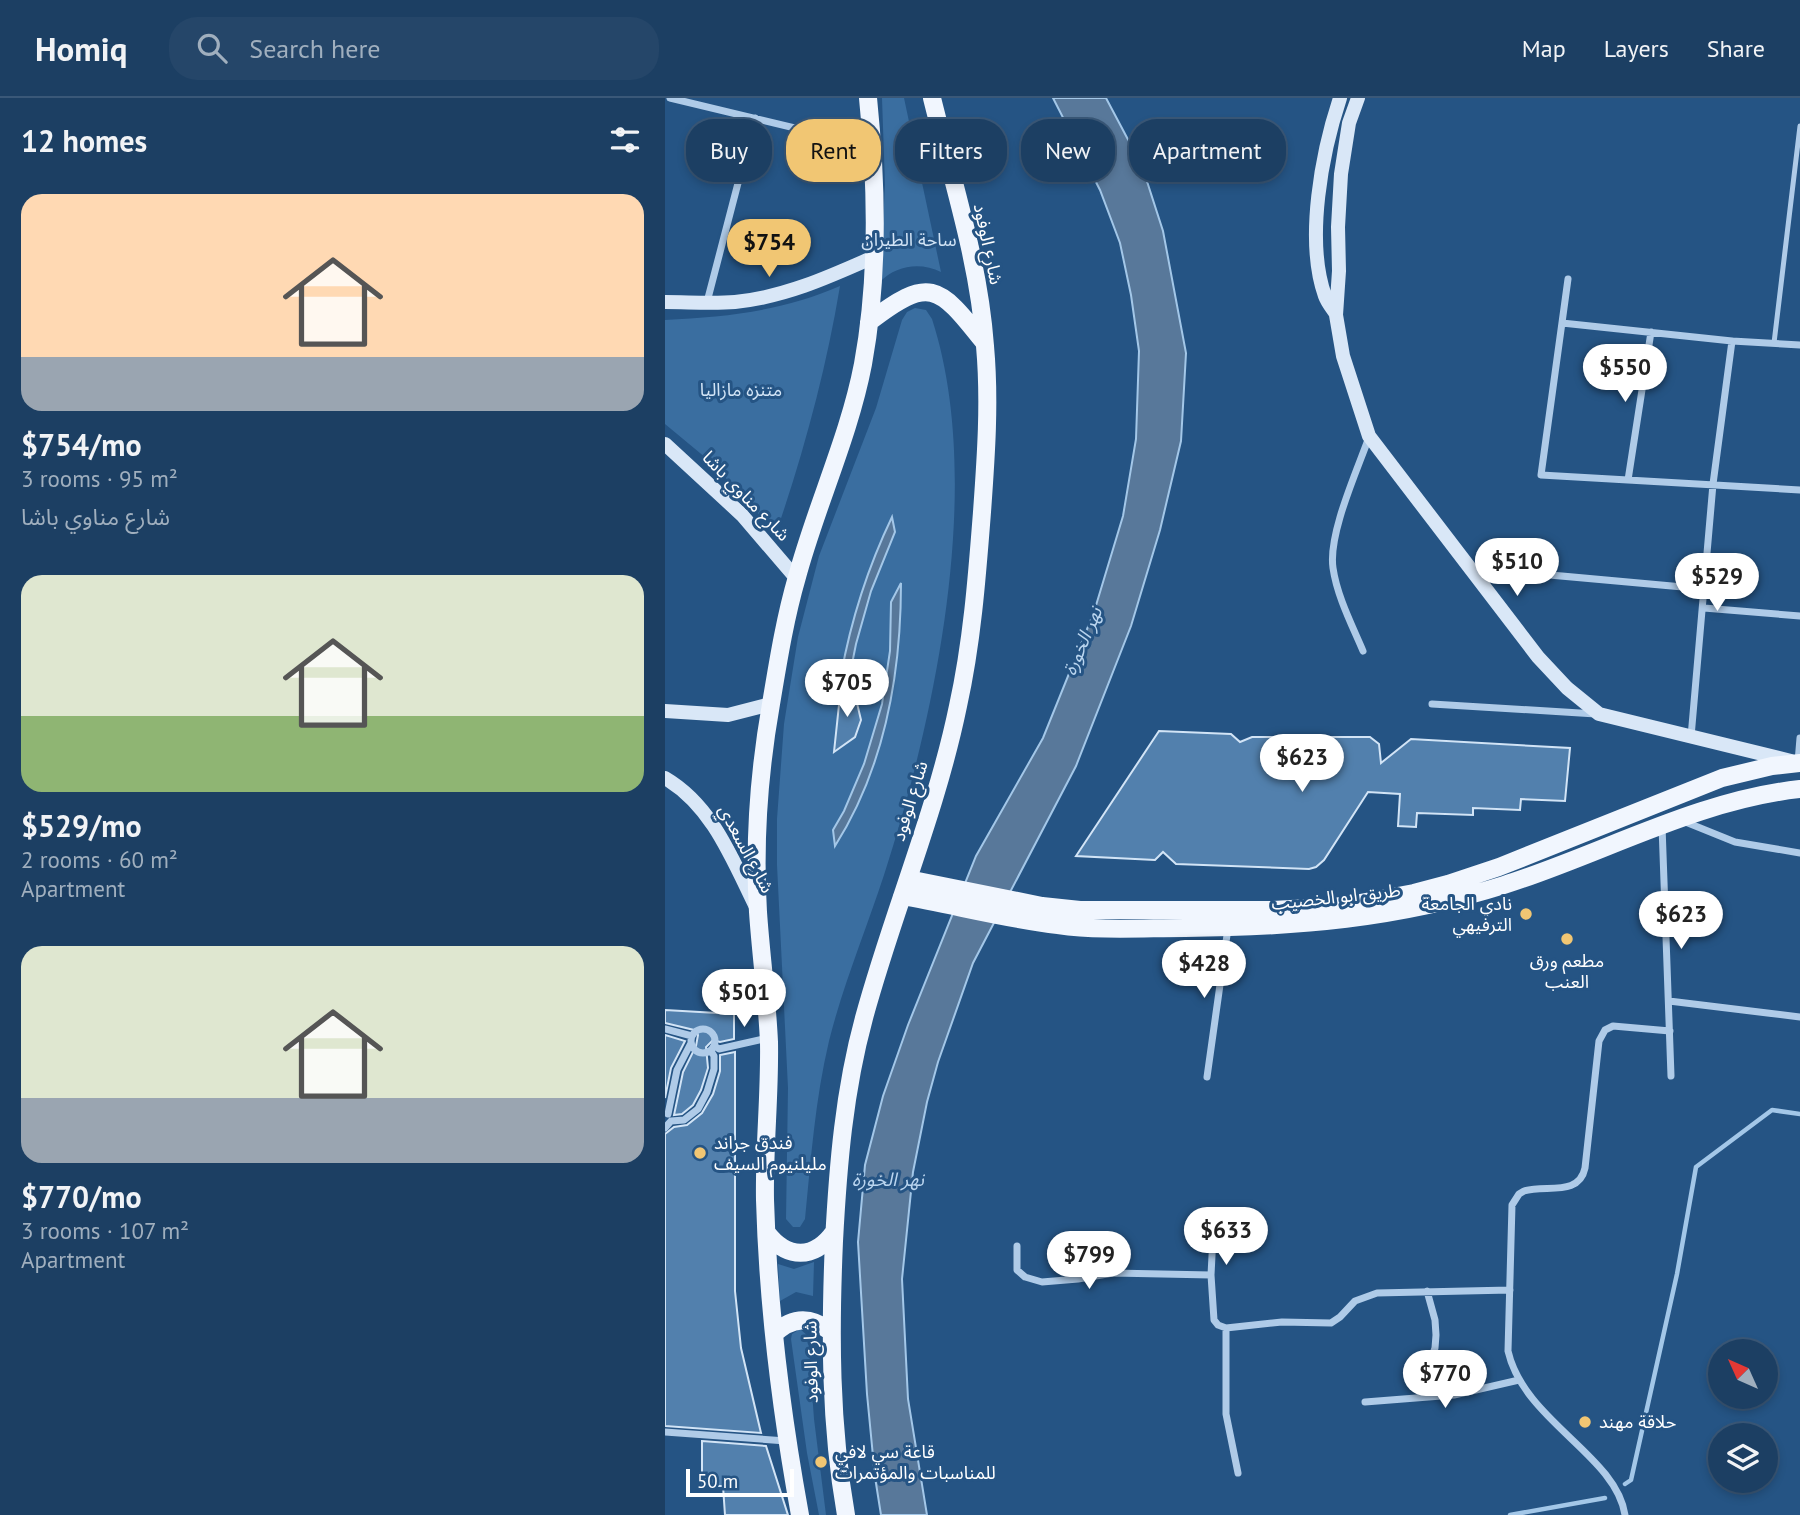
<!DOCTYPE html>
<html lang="en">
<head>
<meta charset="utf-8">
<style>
	body { margin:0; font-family:"PT Sans","Noto Sans Arabic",sans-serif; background:#254669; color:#f1f3f6; height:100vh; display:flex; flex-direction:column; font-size:26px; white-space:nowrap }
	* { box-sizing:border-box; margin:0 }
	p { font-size:23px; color:#a0afbe }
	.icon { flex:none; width:38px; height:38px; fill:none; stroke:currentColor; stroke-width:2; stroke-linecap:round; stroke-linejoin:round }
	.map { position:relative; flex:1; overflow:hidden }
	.drawer { display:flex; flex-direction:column; background:#1c3f63; width:665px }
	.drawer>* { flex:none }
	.top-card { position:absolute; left:21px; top:21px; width:665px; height:63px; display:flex; gap:14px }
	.needle { width:46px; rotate:315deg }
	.tools { position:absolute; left:1043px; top:1241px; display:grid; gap:14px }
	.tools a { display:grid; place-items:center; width:70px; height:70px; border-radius:50%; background:#1c3f63; box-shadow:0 4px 10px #0003,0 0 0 2px #3a5878; font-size:35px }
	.scale { position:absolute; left:21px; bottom:18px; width:108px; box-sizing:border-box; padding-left:7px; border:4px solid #fff; border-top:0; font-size:19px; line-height:24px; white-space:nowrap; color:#fff; -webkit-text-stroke:5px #255484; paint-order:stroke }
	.price { position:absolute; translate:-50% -60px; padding:0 16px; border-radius:24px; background:#fff; color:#222; font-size:23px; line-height:46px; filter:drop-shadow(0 2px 4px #0008) }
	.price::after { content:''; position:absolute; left:50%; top:42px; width:21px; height:16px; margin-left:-10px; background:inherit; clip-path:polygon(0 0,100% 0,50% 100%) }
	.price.current { background:#f1c673; color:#111 }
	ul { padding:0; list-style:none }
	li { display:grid; align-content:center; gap:14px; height:371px; padding:0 21px }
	li span { display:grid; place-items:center; height:217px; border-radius:21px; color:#555 }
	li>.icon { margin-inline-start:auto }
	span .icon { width:126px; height:126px; fill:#fffc; stroke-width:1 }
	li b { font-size:30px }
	h2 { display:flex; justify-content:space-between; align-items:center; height:84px; padding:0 21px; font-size:30px }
	.pill { padding:0 24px; border-radius:28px; background:#1c3f63; box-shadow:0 4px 10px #0003,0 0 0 2px #3a5878; font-size:24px; line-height:63px }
	.pill.current { background:#f1c673; color:#111 }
	header { display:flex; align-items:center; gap:42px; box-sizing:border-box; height:98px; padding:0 35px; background:#1c3f63; border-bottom:2px solid #3a5878 }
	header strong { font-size:33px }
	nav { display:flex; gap:38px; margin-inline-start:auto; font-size:24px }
	.search { width:490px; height:63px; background:#254669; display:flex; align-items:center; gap:18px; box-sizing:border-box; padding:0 24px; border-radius:28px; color:#a0afbe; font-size:26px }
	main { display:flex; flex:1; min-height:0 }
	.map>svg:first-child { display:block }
</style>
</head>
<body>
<header>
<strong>Homiq</strong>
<div class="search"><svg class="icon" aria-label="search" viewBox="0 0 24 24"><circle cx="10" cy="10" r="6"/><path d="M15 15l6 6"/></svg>Search here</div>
<nav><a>Map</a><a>Layers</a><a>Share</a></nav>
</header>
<main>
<section class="drawer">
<h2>12 homes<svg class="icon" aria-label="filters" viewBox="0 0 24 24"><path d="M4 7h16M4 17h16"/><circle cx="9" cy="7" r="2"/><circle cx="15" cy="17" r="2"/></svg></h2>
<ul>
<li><span style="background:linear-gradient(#ffd9b3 75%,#9aa5b1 0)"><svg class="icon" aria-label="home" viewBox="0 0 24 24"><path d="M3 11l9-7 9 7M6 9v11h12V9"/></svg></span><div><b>$754/mo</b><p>3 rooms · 95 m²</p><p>شارع مناوي باشا</p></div></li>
<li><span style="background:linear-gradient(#dfe7d0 65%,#8fb573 0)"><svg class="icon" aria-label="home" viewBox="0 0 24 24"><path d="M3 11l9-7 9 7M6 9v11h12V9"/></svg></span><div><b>$529/mo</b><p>2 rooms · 60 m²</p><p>Apartment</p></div></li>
<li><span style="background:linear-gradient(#dfe7d0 70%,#9aa5b1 0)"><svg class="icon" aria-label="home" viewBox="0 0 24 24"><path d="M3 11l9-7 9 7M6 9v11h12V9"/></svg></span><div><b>$770/mo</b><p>3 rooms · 107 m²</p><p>Apartment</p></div></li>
</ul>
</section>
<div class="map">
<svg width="1135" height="1417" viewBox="0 0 1135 1417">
	<rect width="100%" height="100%" fill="#255484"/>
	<!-- green -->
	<path fill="#3a6ea0" d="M217 0H239L276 174C256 164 231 167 215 184L220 87Z
		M175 188C161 272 139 354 111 435L47 365 0 326V222C62 219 118 213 175 188Z
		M250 210 261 212 267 221C320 384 271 617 219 777 201 832 178 887 164 943 150 1002 146 1061 140 1121L135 1129H128L121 1121 123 990 112 767V721L119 626 133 539 154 458 211 310 237 222 242 214Z
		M149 1164 148 1198 131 1194 115 1203 113 1166 129 1171Z
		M135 1231 143 1238 149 1321 161 1417H154L142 1355 126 1241 127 1236Z"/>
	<!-- water -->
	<path fill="#58789a" stroke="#a3c7e8" stroke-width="2" d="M388 0H441L477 68 498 133 521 255 516 343 495 432 466 528 411 668 308 865 273 964 262 1004 248 1074 237 1181 243 1301 262 1417H216L210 1379 202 1296 193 1144 200 1067 218 998 243 927 311 758 378 640 429 514 458 418 471 341 474 253 466 197 455 145 435 92Z
		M227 419 230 434 206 493 191 546 184 581 176 577C186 522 203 469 227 419Z
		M236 485C236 577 220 669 170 748L168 732 179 713 199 666 217 606 225 553 226 504Z"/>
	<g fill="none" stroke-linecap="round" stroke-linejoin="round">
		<!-- stream -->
		<path stroke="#a3c7e8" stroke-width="4.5" d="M960 1386 966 1382 1012 1176 1031 1069 1107 1012 1135 1016
			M845 1417 940 1400"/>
	</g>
	<!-- building -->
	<path fill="#5280ad" stroke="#d2e4f6" stroke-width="2" d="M176 588 191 601 196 622 190 639 169 654Z
		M494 633 566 636 575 644 587 639H705L714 646 716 665 746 641 905 650 900 703 856 701 855 712 808 710V717L752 715 751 729 733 728 735 696 703 694 659 762 651 769 644 771 511 766 498 754 490 762 411 758Z
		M0 912 69 916V941L55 944 48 942 41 949 43 970 36 992 28 1007 17 1016 9 1017 18 974 31 948 33 937 29 932 0 925Z
		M0 937 20 943 6 970 0 1000Z
		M70 954V1193L76 1250 96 1335 0 1328V1036L9 1029 22 1027 37 1015 48 996 55 973V957Z
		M37 1343 101 1348 123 1417H60L58 1388H37Z"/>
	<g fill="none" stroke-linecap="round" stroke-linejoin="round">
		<!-- lane -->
		<path stroke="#afcbe8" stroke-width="5" d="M1109 245 1135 28"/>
		<!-- street -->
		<path stroke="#afcbe8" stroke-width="7" d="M5 0 205 48
			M903 181 876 377 1135 392
			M42 204 90 20
			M897 225 1067 243 1135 247
			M963 382 986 234
			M808 470 1040 491
			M1039 510 1135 518
			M698 553C687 527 672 498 668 470 663 436 692 373 704 339
			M767 606 931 616
			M1026 639 1048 386 1067 243
			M1133 664 1135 640
			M1018 723 1070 744 1135 755
			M997 728 1006 978
			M1004 903 1135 919
			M26 943a12 12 0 1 1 24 0a12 12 0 1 1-24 0Z
			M0 931 27 938
			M50 948 54 951 103 940
			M542 979 563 830
			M3 1016 12 972 26 945
			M0 1030 6 1023 19 1022 33 1011 42 994 49 971V958L46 953
			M549 1119 546 1177 549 1222 553 1227 561 1230 617 1224 666 1225 675 1219 690 1203 712 1195 845 1192
			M352 1148V1172L360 1179 377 1184 413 1181 448 1175 546 1177
			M561 1230V1316L573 1375
			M762 1299V1273L770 1250 771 1237 770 1222 762 1193
			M700 1304 789 1297 854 1282
			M0 1334 121 1343
			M960 1417C951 1357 859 1323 843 1253L847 1107 854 1096 859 1093C880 1086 914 1099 920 1070L934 943 940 932 948 928 1005 933"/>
		<!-- secondary -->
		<path stroke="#d9e7f7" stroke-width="14" d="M693 0 684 25 676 76 673 129 674 173 671 217 678 258 704 338 873 559 902 590 934 616 1126 663
			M0 204C23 204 47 206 70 204 120 199 164 179 209 159
			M671 216C667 210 662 204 660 198 640 142 657 54 675 0
			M0 346 77 417 131 480
			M0 613 63 617 106 606
			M0 680C48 708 68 763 92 811"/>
		<!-- primary -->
		<path stroke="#f1f6fe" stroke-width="18" d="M204 224C264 178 273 186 318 243
			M243 781 377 808 415 812H608L679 808 749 795 783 786 834 769 1057 680 1107 668 1135 665
			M237 798C289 807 341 821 393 827 435 833 478 830 520 830 632 829 731 821 839 787 937 756 1032 702 1135 691
			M102 1135C122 1161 149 1162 169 1134
			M109 1236C127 1219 145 1218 165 1233
			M135 1417C116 1313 103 1208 100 1102 99 1049 105 997 104 944 102 900 96 858 93 814 89 746 94 674 106 606 113 564 120 520 132 479 151 408 184 339 198 266 214 179 212 88 203 0
			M181 1417C165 1326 165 1235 169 1143 173 1068 179 993 199 920 227 816 271 715 293 608 307 545 312 479 317 414 321 359 325 303 320 248 314 164 287 81 267 0"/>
	</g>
	<!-- markers -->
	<g fill="#f1c673" stroke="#255484" stroke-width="2.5">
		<circle cx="861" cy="816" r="7"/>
		<circle cx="902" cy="841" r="7"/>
		<circle cx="35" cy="1055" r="7"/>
		<circle cx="920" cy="1324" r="7"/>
		<circle cx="156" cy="1364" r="7"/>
	</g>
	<g text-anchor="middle" stroke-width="6" stroke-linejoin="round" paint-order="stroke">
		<!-- park labels -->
		<g font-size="18" fill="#d2e4f6" stroke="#255484">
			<text x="244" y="148">ساحة الطيران</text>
			<text x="76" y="298">متنزه مازاليا</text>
		</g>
		<!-- street labels -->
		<g font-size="18" fill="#fff" stroke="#255484">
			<text transform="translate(323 146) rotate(78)" y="6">شارع الوفود</text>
			<text transform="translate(81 398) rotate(46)" y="6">شارع مناوي باشا</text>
			<text transform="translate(245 703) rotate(-73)" y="6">شارع الوفود</text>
			<text transform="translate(81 751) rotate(62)" y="6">شارع السعدي</text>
			<text transform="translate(671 799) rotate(-6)" y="6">طريق ابو الخصيب</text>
			<text transform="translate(146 1264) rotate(-91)" y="6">شارع الوفود</text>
		</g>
		<!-- poi labels -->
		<g font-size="18" fill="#fff" stroke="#255484" text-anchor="start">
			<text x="847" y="812" text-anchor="end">نادي الجامعة<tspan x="847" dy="21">الترفيهي</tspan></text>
			<text x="902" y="869" text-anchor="middle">مطعم ورق<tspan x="902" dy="21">العنب</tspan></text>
			<text x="49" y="1051">فندق جراند<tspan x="49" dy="21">مليلنيوم السيف</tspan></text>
			<text x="934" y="1330">حلاقة مهند</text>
			<text x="170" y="1360">قاعة سي لافي<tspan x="170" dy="21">للمناسبات والمؤتمرات</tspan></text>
		</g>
		<!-- water labels -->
		<g font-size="19" font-style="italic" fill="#bad5ef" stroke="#255484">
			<text transform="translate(417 543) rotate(-67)" y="7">نهر الخورة</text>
			<text x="223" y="1088">نهر الخورة</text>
		</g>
	</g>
</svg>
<div class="tools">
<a><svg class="needle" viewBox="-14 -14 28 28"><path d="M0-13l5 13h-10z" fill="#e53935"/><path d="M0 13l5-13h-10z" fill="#a0afbe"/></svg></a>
<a><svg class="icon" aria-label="layers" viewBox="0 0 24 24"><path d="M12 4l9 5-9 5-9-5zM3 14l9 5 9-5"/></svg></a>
</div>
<div class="scale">50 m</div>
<b class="price current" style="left:104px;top:181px">$754</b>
<b class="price" style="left:960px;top:306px">$550</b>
<b class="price" style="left:852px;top:500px">$510</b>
<b class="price" style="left:1052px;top:515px">$529</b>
<b class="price" style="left:182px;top:621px">$705</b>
<b class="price" style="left:637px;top:696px">$623</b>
<b class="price" style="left:1016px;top:853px">$623</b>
<b class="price" style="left:539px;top:902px">$428</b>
<b class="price" style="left:79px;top:931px">$501</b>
<b class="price" style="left:561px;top:1169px">$633</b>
<b class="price" style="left:424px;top:1193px">$799</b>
<b class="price" style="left:780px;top:1312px">$770</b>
<div class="top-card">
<a class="pill">Buy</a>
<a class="pill current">Rent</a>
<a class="pill">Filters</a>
<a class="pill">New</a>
<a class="pill">Apartment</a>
</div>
</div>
</main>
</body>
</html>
